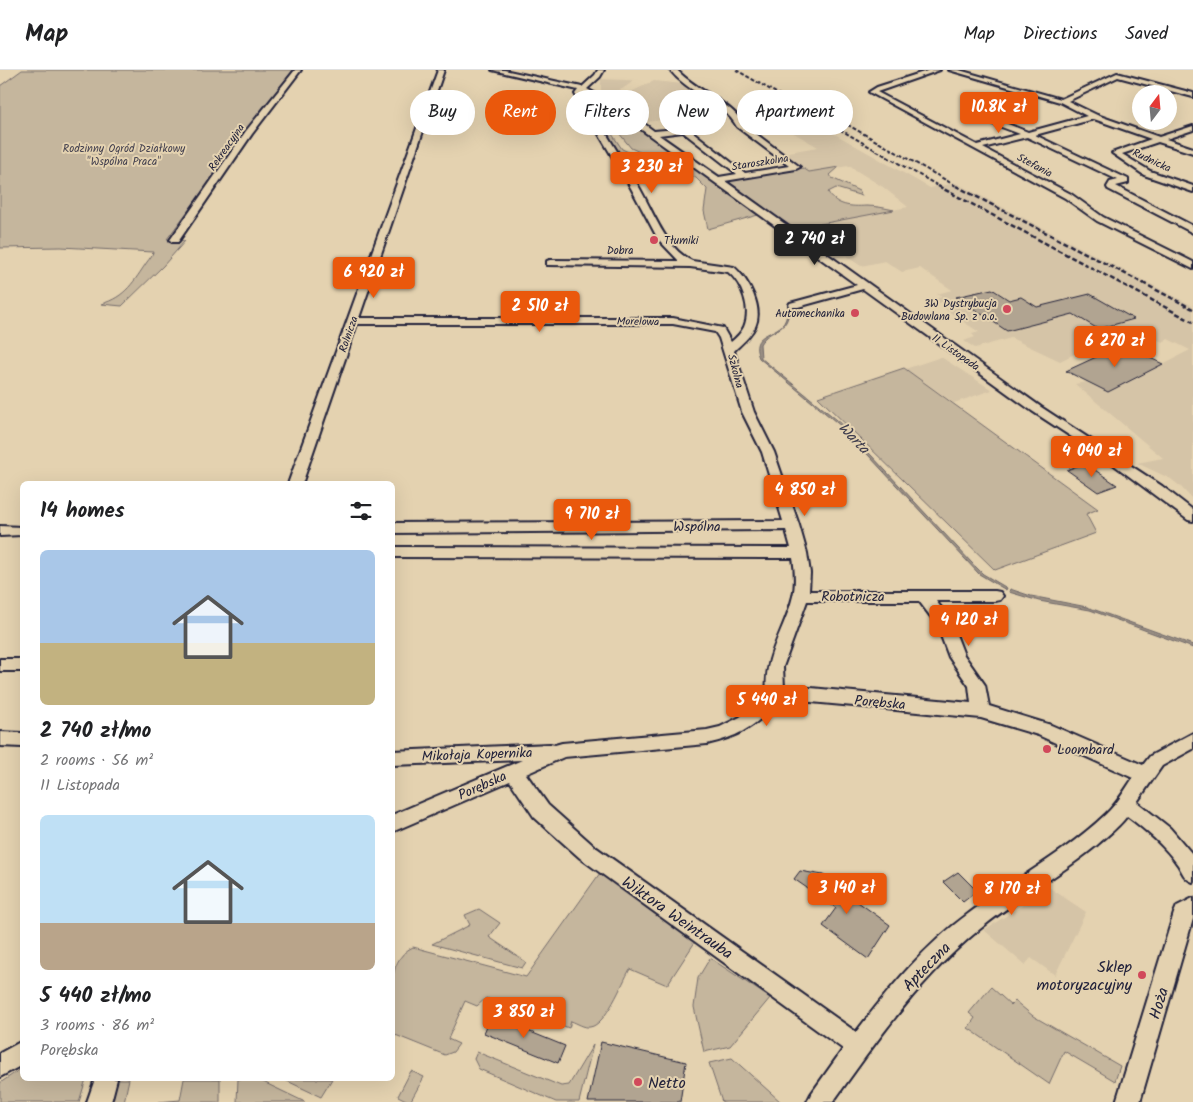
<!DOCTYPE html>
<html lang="en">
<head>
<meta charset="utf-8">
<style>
	body { margin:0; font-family:Kalam,sans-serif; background:#f6f6f6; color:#202124; height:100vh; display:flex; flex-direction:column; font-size:19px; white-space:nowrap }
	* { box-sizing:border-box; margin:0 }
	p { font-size:16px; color:#757577 }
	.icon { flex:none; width:28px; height:28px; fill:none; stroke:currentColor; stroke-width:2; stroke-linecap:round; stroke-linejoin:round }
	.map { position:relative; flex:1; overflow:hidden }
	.sheet { position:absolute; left:20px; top:411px; width:375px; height:600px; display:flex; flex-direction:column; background:#fff; border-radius:8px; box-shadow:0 5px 20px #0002 }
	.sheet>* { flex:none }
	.banner { position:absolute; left:410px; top:20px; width:475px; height:45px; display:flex; gap:10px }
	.needle { width:32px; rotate:16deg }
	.buttons { position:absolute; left:1132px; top:15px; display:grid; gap:10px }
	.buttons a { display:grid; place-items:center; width:45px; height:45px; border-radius:50%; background:#fff; box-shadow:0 5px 20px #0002; font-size:25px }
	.price { position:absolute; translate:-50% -42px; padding:0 11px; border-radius:5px; background:#ea580c; color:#fff; font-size:16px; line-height:32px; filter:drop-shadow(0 1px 2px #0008) }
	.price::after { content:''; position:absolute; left:50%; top:30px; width:15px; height:11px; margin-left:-8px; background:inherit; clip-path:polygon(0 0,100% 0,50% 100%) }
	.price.selected { background:#222; color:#fff }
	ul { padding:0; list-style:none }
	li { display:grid; align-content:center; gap:10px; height:265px; padding:0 20px }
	li span { display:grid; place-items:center; height:155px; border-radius:8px; color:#555 }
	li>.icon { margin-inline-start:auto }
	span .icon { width:90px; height:90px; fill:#fffc; stroke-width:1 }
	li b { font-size:21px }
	h2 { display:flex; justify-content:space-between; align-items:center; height:60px; padding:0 20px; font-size:21px }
	.chip { padding:0 18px; border-radius:22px; background:#fff; box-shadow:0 5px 20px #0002; font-size:18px; line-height:45px }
	.chip.selected { background:#ea580c; color:#fff }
	header { display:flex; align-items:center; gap:30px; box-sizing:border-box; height:70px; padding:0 25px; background:#fff; border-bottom:1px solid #e0e0e0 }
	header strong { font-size:24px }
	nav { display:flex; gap:28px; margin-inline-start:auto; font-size:18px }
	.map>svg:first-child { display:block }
</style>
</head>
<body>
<header>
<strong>Map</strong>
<nav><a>Map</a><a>Directions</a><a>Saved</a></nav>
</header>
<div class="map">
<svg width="1193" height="1032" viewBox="0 0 1193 1032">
	<rect width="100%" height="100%" fill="#e4d2b0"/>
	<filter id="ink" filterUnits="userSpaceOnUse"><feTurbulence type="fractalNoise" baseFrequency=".02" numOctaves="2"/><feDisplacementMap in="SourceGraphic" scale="10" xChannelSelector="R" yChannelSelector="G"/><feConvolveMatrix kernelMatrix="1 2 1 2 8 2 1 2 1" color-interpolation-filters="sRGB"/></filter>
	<g filter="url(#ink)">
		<!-- built -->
		<path fill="#d5c4a7" d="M601 9 626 10 634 11 622 19 605 26 601 25Z
			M654 11 683 14 724 41 647 52 614 30Z
			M796 42 930 118 956 113 1193 236V430L1181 417 1171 409 1137 393 1163 388 1075 314 1087 312 1108 322 1190 280 1168 269 1163 272 1155 269 1132 280 1107 268 1060 291 1011 268 975 278 964 271 975 267 972 264 979 262 962 251 970 248 962 243 954 245 945 239 952 237 945 231 936 234 931 230 942 227 937 224 952 220 920 198 902 202 885 191 861 196 846 186 834 188 794 159 908 137 883 117 849 96 809 102 783 83 818 77 768 48Z
			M941 287 992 320 954 333 905 299Z
			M1050 818 1086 842 1055 905 1031 888 1025 895 984 860Z"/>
		<!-- green -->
		<path fill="#c5b69d" stroke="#746c6c" d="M22 0H293L167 169 185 171 163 196 122 236 101 234C126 227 134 211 147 192 150 188 152 186 153 182L61 177 0 178V16Z
			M594 30 597 32 594 35V37L622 79 672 102 632 101 586 31Z
			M599 33 634 55 758 145 708 159 704 141 707 119 696 108 631 78 602 42 598 35Z
			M839 97 830 105 832 108 859 121 862 126 836 118 828 122C836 136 851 137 866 136 875 136 885 138 894 140L794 159 727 111 803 98 809 102Z
			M904 298 1098 439 1086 444 1096 463 995 500 818 327Z
			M600 803 695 872 667 915 630 899C622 913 606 955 590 957 584 958 577 953 571 951L569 958 486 928 477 936 465 931 448 969 459 974 453 982 445 985 393 964C392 937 384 890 413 877L526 907Z
			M479 839 500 853 489 867 526 892 522 898 432 874 470 855 465 845Z
			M710 888 770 928 730 976 704 982 694 937 698 908Z
			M991 917 1011 935 1015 931 1033 946 1120 996 1115 1011 1064 981 1049 1014 968 958 975 948 969 943Z
			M593 975 579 1032H556L479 999 474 989 477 982 561 1016 569 1015Z
			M732 988 781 1032H722L709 993Z
			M22 998V1009H86L79 1032H0V1013Z
			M411 1001 424 1007 410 1032 398 1026Z
			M118 1009H129L124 1032H112Z
			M184 1009H220V1032H158L180 1030Z
			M238 1009H257L305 1032H237Z
			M283 1009H332L321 1027Z"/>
		<!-- water -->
		<path fill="#9c9185" stroke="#6b6567" d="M789 238C789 264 770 257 760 274L761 288 842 354 971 492 983 504 1007 518 1006 520 979 504 842 357 759 288C749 263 774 266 784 253 787 248 787 242 789 238Z
			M1010 519 1031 526 1087 537 1193 575V578L1090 540 1039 531 1009 522Z"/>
		<!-- building -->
		<path fill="#b1a491" stroke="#22223b" d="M992 219 1009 230 1021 227 1037 237 1090 224 1134 249 1098 259 1073 244 1007 261 956 227Z
			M1122 275 1163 294 1108 322 1066 301Z
			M1085 393 1092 398 1117 415 1098 422 1067 400Z
			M800 801 823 805 860 830 858 832 890 855 868 889 823 856 836 838 794 809Z
			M958 802 977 821 963 832 943 812Z
			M491 946 565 976 558 993 484 963Z
			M601 972 686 992 680 1032H588Z"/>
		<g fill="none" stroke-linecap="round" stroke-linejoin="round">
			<defs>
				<path id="minor" d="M295 0H301L252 64 178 172H172L170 170 246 61Z
					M438 0H444L359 248H673L723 258 731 272C736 268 741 263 744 257 752 239 742 213 728 202L690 197 547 195V191L550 190 679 191 658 169 631 118 575 24 578 20 492 0H504L582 17 595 5 598 0H604L600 7 587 19 627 41 654 61 688 58 745 103 789 96 737 57C724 32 689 24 671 1L677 0C694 19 734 34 743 54L800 97 796 99 725 111 1041 337 1162 416 1193 440V451L1188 450 1110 392 1032 341 863 219 798 237H790L789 235 790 233 857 215 621 45 583 23 582 24C601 55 620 86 639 117 653 141 665 178 692 191L734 197C749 210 764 238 755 257 750 267 741 274 734 281L754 342 774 382 799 455 807 483 810 503 809 521H995L1000 522 1003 526 1000 530 995 531H936L950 549 964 585 985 615 989 636 1051 655 1143 695 1150 686 1193 663V679L1162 696 1137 732 1170 758 1193 785V812C1184 809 1183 803 1178 795 1164 775 1146 760 1127 746 1119 757 1108 765 1097 775 1060 806 1017 828 980 859 921 907 877 970 833 1032H807L811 1024 843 979 580 788 534 747 510 711 392 762V745L522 690 392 695V681L550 674 555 675 562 673 707 660 720 657 740 647 767 623C763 586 785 560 793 526 796 514 795 500 793 488L392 487V477L791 478 786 460 392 463V453L783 451 762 382 742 342 719 268 715 262 673 254H357L302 414H288ZM683 62 737 104 719 107 659 65ZM807 531H919L937 555 949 587 969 616 971 633 811 618H784L783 597ZM780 632H811L981 648 1038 665 1133 708C1125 720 1117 734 1106 744 1064 784 1013 810 968 844 924 876 889 919 856 962L594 776 548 735 526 704 564 687 707 674C743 666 754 655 780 632Z
					M930 0H940L877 22 977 75 1020 64 972 46V42H978L1028 62 1087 46 1060 32 949 0H959L1061 29 1117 3 1193 23V27L1118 7 1068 31 1097 45 1159 67 1193 56V60L1166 69 1193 78V83L1158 72 1122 84 1150 101 1193 116V122L1144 105 1112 83 1151 69 1094 49 1035 65 1128 109V113L1116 116 1193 156V163L1108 119 1107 117 1110 112 1118 110 1027 67 983 78 1071 124 1103 147 1193 192V199L1097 151 1065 128 869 22 877 17Z
					M0 456 22 457V465L0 466Z
					M0 589H22V601H0Z
					M0 662 22 663V677L0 676Z
					M1193 828V849L1140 1032H1116L1174 843 1177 836Z
					M22 971V995L0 1007V983Z
					M95 1009H117L111 1032H87Z"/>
			</defs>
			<!-- minor casing -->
			<use href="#minor" stroke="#22223b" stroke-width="4"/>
			<!-- minor -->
			<use href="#minor" fill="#e4d2b0" fill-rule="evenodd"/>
			<!-- rail-far1 -->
			<path stroke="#22223b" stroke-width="2" stroke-dasharray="4 2" stroke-linecap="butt" d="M736 0 940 117
				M816 37 958 117"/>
			<!-- rail -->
			<path stroke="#22223b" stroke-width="2.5" stroke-dasharray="5 2.5" stroke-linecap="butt" d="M938 116 1193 252
				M956 116 1193 239"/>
		</g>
	</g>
	<!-- markers -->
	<g fill="#d1495b" stroke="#e4d2b0" stroke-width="2">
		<circle cx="654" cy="170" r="5"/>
		<circle cx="1007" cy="239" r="5"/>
		<circle cx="855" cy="243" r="5"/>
		<circle cx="1047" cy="679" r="5"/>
		<circle cx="1142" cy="905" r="5"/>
		<circle cx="638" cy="1012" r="5"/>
	</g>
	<g text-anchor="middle" stroke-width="4" stroke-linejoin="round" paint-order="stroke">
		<!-- far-street labels -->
		<g font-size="11" fill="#22223b" stroke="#e4d2b0">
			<text transform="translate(226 77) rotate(-55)" y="4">Rekreacyjna</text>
			<text transform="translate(1152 90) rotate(25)" y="4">Rudnicka</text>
			<text transform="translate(760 92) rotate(-9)" y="4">Staroszkolna</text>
			<text transform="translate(1035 95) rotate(28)" y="4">Stefania</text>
			<text x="620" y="184">Dobra</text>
			<text transform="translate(638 251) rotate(1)" y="4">Morelowa</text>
			<text transform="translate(348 264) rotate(-71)" y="4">Rolnicza</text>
			<text transform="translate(956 282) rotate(35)" y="4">11 Listopada</text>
			<text transform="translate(736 301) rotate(75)" y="4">Szkolna</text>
		</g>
		<!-- far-park labels -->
		<g font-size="11" fill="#43404f" stroke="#e4d2b0">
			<text x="124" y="82">Rodzinny Ogród Działkowy<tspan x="124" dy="13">"Wspólna Praca"</tspan></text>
		</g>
		<!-- far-poi labels -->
		<g font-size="11" fill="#22223b" stroke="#e4d2b0" text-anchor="end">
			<text x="664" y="174" text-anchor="start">Tłumiki</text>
			<text x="997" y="237">3W Dystrybucja<tspan x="997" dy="13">Budowlana Sp. z o.o.</tspan></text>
			<text x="845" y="247">Automechanika</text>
		</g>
		<!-- street labels -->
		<g font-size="14" fill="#22223b" stroke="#e4d2b0">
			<text x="697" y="461">Wspólna</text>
			<text x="853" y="531">Robotnicza</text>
			<text transform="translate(880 632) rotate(5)" y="5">Porębska</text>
			<text transform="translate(477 684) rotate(-2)" y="5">Mikołaja Kopernika</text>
			<text transform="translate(482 715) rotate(-24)" y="5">Porębska</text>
		</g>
		<!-- poi labels -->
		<g font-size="14" fill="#22223b" stroke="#e4d2b0" text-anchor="start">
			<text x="1057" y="684">Loombard</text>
		</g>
		<!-- water labels -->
		<g font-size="15" font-style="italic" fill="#403e4e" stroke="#e4d2b0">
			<text transform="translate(854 368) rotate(46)" y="5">Warta</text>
		</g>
		<!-- near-street labels -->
		<g font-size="16" fill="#22223b" stroke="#e4d2b0">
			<text transform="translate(678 847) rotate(35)" y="6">Wiktora Weintrauba</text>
			<text transform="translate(926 896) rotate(-46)" y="6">Apteczna</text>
			<text transform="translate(1158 933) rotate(-73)" y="6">Hoża</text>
		</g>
		<!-- near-poi labels -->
		<g font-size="16" fill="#22223b" stroke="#e4d2b0" text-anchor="end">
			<text x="1132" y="902">Sklep<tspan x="1132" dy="18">motoryzacyjny</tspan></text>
			<text x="648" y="1018" text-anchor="start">Netto</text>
		</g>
	</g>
</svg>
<div class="buttons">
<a><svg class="needle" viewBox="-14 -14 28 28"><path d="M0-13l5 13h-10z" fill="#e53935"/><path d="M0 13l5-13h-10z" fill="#757577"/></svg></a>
</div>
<b class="price" style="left:999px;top:64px">10.8K zł</b>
<b class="price" style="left:652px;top:124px">3 230 zł</b>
<b class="price selected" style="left:815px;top:196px">2 740 zł</b>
<b class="price" style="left:374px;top:229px">6 920 zł</b>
<b class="price" style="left:540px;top:263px">2 510 zł</b>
<b class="price" style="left:1115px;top:298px">6 270 zł</b>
<b class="price" style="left:1092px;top:408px">4 040 zł</b>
<b class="price" style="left:805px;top:447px">4 850 zł</b>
<b class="price" style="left:592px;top:471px">9 710 zł</b>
<b class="price" style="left:969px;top:577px">4 120 zł</b>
<b class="price" style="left:767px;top:657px">5 440 zł</b>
<b class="price" style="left:847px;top:845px">3 140 zł</b>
<b class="price" style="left:1012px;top:846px">8 170 zł</b>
<b class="price" style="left:524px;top:969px">3 850 zł</b>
<div class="banner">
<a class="chip">Buy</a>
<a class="chip selected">Rent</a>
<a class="chip">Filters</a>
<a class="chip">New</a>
<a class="chip">Apartment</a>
</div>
<section class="sheet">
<h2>14 homes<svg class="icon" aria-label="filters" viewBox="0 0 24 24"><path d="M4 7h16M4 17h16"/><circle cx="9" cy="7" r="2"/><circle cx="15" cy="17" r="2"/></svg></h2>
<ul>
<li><span style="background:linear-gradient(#a9c7e8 60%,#c2b280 0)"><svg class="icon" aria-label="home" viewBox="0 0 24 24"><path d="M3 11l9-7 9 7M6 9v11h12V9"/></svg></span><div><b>2 740 zł/mo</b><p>2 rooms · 56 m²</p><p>11 Listopada</p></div></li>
<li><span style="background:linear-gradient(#bfe0f5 70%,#b9a48a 0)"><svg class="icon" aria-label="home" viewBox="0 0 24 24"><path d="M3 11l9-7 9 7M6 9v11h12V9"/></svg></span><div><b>5 440 zł/mo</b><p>3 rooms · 86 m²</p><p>Porębska</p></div></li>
</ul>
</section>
</div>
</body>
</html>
